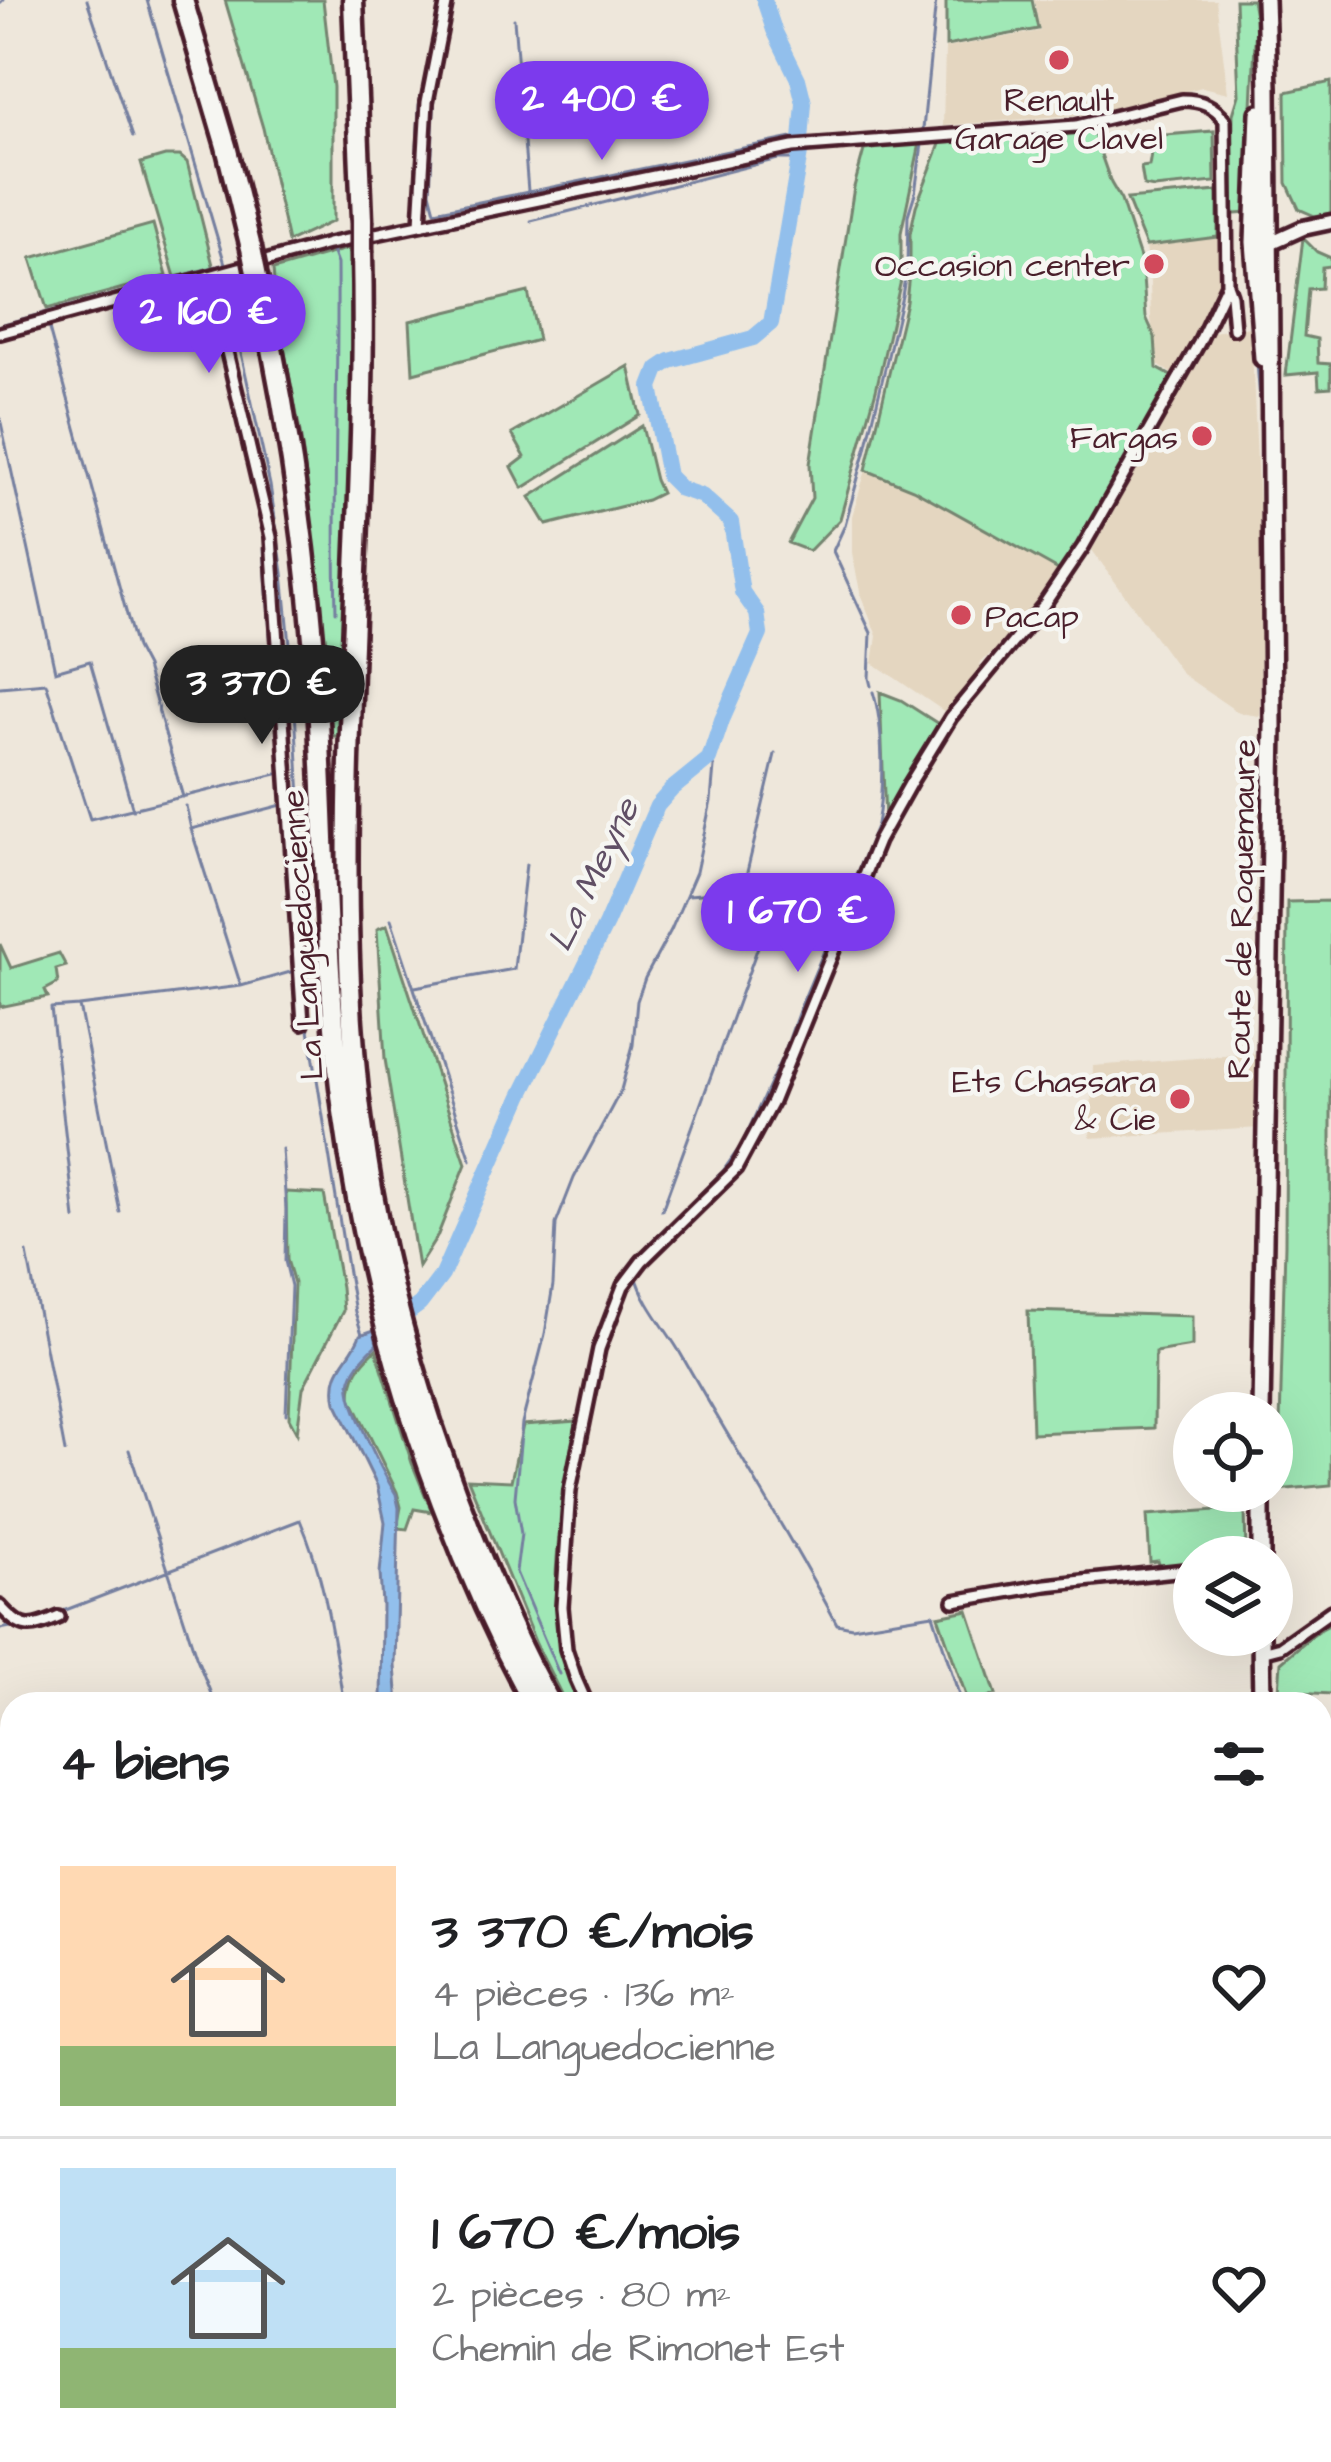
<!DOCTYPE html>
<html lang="fr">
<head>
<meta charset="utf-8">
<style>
	body { margin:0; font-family:"Architects Daughter",sans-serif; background:#f6f6f6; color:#202124; height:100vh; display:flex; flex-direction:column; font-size:45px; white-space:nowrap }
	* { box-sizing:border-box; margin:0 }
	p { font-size:39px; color:#757577 }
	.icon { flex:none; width:66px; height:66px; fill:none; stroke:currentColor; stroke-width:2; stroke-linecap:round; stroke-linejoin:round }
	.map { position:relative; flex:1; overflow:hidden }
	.panel { position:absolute; left:0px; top:1692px; width:1332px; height:771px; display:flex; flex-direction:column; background:#fff; border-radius:36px 36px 0 0; box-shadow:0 12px 48px #0002 }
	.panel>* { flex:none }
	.controls { position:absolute; left:1173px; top:1392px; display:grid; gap:24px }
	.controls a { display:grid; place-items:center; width:120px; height:120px; border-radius:50%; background:#fff; box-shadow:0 12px 48px #0002; font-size:60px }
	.price { position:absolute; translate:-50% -102px; padding:0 27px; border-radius:42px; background:#7c3aed; color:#fff; font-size:39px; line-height:78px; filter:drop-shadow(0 3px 6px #0008) }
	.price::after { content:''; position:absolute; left:50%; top:72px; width:36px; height:27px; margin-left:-18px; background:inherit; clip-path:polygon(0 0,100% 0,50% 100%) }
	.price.selected { background:#222; color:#fff }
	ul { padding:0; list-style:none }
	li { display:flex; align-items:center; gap:36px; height:300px; padding:0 60px }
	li+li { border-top:3px solid #e0e0e0 }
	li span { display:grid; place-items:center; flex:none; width:336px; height:240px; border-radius:0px; color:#555 }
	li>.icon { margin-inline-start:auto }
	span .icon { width:144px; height:144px; fill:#fffc; stroke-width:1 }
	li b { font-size:51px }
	h2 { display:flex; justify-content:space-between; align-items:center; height:144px; padding:0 60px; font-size:51px }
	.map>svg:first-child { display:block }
</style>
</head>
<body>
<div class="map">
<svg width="1331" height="2462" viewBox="0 0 1331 2462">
	<rect width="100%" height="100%" fill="#eee7db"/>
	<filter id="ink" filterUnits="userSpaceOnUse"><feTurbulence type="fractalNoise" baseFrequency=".00833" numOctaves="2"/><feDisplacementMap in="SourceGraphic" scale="24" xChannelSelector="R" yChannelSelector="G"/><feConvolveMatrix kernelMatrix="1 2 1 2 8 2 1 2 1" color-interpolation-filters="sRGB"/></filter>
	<g filter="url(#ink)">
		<!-- built -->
		<path fill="#e4d6c0" d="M1034 0H1216L1228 93 1202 87 1108 112 943 126 945 48 1040 31Z
			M1218 237 1222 271 1215 299 1174 375 1158 365 1151 319 1150 282 1146 246Z
			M1251 327 1261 553 1260 716 1239 713 1182 674 1092 550 1212 332Z
			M866 470 913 489 1062 572 1042 603 1005 647 990 654 980 664 982 672 948 714 873 663 877 636 861 596 852 553V516Z
			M1261 1053 1260 1128 1090 1138 1093 1066Z"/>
		<!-- green -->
		<path fill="#a0e8b6" stroke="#758470" stroke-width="3" d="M225 0H323L333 87V221L288 242 263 128Z
			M946 0H1032L1038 29 946 46Z
			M1235 0H1252L1256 21 1247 213 1236 214 1231 210 1233 114 1239 95Z
			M1331 82V213L1315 216 1299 209 1287 183 1286 92Z
			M1091 126 1111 183 1121 200 1142 264 1146 317 1155 337 1157 368 1175 378 1062 572 913 489 866 470 906 302 910 265V234L916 206 942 139Z
			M1214 131 1215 182 1154 188 1144 186 1141 167 1149 166 1154 136Z
			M920 143 901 233V280L876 390 840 519 809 551 788 543 812 498 810 464 854 187 864 150Z
			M165 156H180L187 162 214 269 175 277 141 163Z
			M1218 191V237L1146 246 1127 199Z
			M153 224 167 276 47 309 31 258Z
			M1303 238 1317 252 1331 258V266L1322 267 1321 288 1308 289 1304 336 1317 339 1318 363 1331 364V387L1319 388 1318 372 1286 375Z
			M350 248 352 395 340 738 332 735C323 634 315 533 300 433 291 378 277 325 273 270Z
			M528 292 538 340 413 373 410 321Z
			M629 366 640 415 523 488 512 467 525 457 512 434Z
			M642 426 655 480 661 493 647 500 547 525 530 497Z
			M880 692 901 700 940 725 885 821Z
			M1331 901V1485L1276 1490 1282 1434 1280 1425 1285 1245 1287 902Z
			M387 925 466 1164 437 1237 418 1267 385 1059 377 929Z
			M0 944 11 968 59 953 66 966 56 969 58 983 45 990 48 997 0 1007Z
			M286 1192 324 1194 341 1287 343 1311 303 1388 297 1433 289 1418 294 1283 287 1260Z
			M1028 1311 1192 1316V1346L1155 1352 1154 1428 1032 1433Z
			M376 1349 412 1463 432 1512 414 1509 407 1529 397 1528 401 1507 397 1492 351 1398C351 1374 360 1365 376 1349Z
			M578 1421C566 1489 547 1575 560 1643 564 1664 573 1684 581 1704H566L536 1644 468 1479 511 1481 523 1425Z
			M1245 1508 1246 1557H1194V1567H1160L1158 1561 1150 1562 1147 1515Z
			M968 1610 996 1694 969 1704 938 1616Z
			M1331 1624V1694L1279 1691 1281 1662 1316 1632Z
			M1331 1931V2081L1320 2085V1934Z
			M0 2061 12 2100V2212L0 2215Z"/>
		<!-- water -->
		<path fill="#92bfec" stroke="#757f9f" stroke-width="3" d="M374 1330 377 1344C366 1355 352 1368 350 1384 347 1403 384 1475 396 1494L399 1508 395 1666 398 1704H381L382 1605 380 1573 385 1522 377 1486 336 1402C329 1368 350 1361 360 1335Z"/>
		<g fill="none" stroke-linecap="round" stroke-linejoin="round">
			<!-- stream -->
			<path stroke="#757f9f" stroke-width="3" d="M87 0 133 137
				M0 3 3 0
				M514 19 528 191
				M435 94 430 192 435 211 802 136
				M923 129 936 0
				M416 171 419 105 441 0
				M531 221 778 159H799
				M332 251 337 264C338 380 333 496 336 612
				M227 289 270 485 283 573 293 675 304 868 308 1018
				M1249 302 1255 348
				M0 325 225 264 147 0
				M49 329 136 648 146 667 183 797
				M1257 363 1263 437
				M0 418 55 671 90 661 133 810
				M871 686 869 678 871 633 833 551 845 525 866 449 902 296 907 266 908 215 915 193 922 144
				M0 687 46 683 90 819 277 774
				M186 806 191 829 282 805
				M191 829 241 986
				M743 889 775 754
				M688 895 742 891 835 921
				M391 919 471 1160
				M415 987 514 969 526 864
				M79 1006 241 986 294 971 264 549
				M309 1029 347 1267 355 1312 362 1334
				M282 1149 286 1209 285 1261 291 1286 286 1414
				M662 1210 775 900
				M75 1219 51 1008 79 1006 120 1212
				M27 1253 65 1452
				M634 1264V1259L723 1171 742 1144 784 1053 800 1008 877 824C884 788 884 726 873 692
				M636 1275C644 1305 667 1329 682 1356 733 1446 789 1533 837 1624L852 1627 933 1614 962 1704
				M129 1450 196 1656 215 1704
				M37 1621 300 1520C326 1579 333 1641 344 1704
				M0 1629 16 1626
				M1269 1666 1270 1694
				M559 1674 516 1572 521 1534 515 1498 522 1423 545 1334 553 1285 556 1224 574 1178 621 1090 633 1045 637 1001 645 978 671 930 696 872 711 801 714 767 709 759
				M1254 1704V1667
				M0 1752 12 1760
				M0 2221 12 2218
				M1320 2282 1331 2261
				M0 2379 12 2414
				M25 2451 29 2462
				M1069 2451 1075 2462
				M1274 2462 1276 2451"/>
			<!-- river -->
			<path stroke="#92bfec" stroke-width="16" d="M390 1326 420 1304 442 1275 521 1096 606 924 657 806 672 789 709 759 722 720 760 634 757 613 742 592 731 522 702 496 681 489 668 476 651 387 658 369 670 361 753 338 771 323 800 153 804 103 798 79 774 30 764 0"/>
			<defs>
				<path id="minor" d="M420 224 427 102 447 0
					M209 276 271 537 303 1023
					M1227 284 1231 295 1234 329
					M0 333 328 244 793 147 1076 126 1182 100C1200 100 1214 105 1225 120L1227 284 1199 343 1083 547 1043 606 951 717 911 782 878 841 772 1102 736 1169 642 1261 623 1286 599 1349 570 1490 562 1607 566 1649 576 1679 587 1704
					M954 1601 1046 1585 1194 1569
					M0 1606C22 1631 30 1630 59 1617
					M1261 1652 1280 1647 1331 1611
					M0 1853 12 1865
					M0 2226 12 2223
					M582 2451 595 2462
					M996 2451 1002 2462
					M417 2462 418 2451"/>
				<path id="tertiary" d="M1264 242 1274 241 1303 228 1331 222"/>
				<path id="primary" d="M1259 113 1254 242 1263 358
					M1261 1413 1273 726 1268 88 1265 0
					M1261 1557V1491
					M1261 1635 1262 1704
					M1305 2451 1307 2462"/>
				<path id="motorway" d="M183 0 226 146 251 248
					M353 0 362 220
					M362 253C368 509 336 766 352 1022 363 1197 406 1369 471 1532 494 1590 519 1649 551 1704
					M258 282C289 420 309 562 318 704 326 839 325 976 343 1111 371 1318 435 1519 533 1704
					M1023 2451 1029 2462
					M1043 2451 1049 2462"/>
			</defs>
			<!-- minor casing -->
			<use href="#minor" stroke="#4a1f2b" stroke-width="18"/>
			<!-- tertiary casing -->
			<use href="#tertiary" stroke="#4a1f2b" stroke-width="21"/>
			<!-- primary casing -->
			<use href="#primary" stroke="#4a1f2b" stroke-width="24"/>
			<!-- motorway casing -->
			<use href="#motorway" stroke="#4a1f2b" stroke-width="27"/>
			<!-- minor -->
			<use href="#minor" stroke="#f6f6f2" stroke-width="9"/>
			<!-- tertiary -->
			<use href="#tertiary" stroke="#f6f6f2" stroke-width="12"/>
			<!-- primary -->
			<use href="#primary" stroke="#f6f6f2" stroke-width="15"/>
			<!-- motorway -->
			<use href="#motorway" stroke="#f6f6f2" stroke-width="18"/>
			<defs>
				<path id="motorway-bridge" d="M362 220V253
					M251 248 258 282"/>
			</defs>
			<!-- motorway-bridge casing -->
			<use href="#motorway-bridge" stroke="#4a1f2b" stroke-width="27" stroke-linecap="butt"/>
			<!-- motorway-bridge -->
			<use href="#motorway-bridge" stroke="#f6f6f2" stroke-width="18"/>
		</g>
	</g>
	<!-- markers -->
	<g fill="#d1495b" stroke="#f6f6f2" stroke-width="4.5">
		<circle cx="1059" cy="60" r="12"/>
		<circle cx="1154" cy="264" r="12"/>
		<circle cx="1202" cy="436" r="12"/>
		<circle cx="961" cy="615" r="12"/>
		<circle cx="1180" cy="1099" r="12"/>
	</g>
	<g text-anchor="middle" stroke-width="9" stroke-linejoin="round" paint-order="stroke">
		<!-- poi labels -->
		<g font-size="33" fill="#4a1f2b" stroke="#f6f6f2" text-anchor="end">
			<text x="1059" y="111" text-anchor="middle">Renault<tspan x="1059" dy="38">Garage Clavel</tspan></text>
			<text x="1130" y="276">Occasion center</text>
			<text x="1178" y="448">Fargas</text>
			<text x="985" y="627" text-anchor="start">Pacap</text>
			<text x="1156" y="1092">Ets Chassara<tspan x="1156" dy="38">&amp; Cie</tspan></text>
		</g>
		<!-- street labels -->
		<g font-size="33" fill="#4a1f2b" stroke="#f6f6f2">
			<text transform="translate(1240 909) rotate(-89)" y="12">Route de Roquemaure</text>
			<text transform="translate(301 935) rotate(-94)" y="12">La Languedocienne</text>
		</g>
		<!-- water labels -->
		<g font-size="36" font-style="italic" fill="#604f65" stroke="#f6f6f2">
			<text transform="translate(592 874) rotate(-64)" y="13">La Meyne</text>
		</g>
	</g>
</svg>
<div class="controls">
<a><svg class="icon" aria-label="locate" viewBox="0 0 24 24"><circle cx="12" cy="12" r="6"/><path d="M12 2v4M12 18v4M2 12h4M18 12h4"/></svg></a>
<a><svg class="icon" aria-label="layers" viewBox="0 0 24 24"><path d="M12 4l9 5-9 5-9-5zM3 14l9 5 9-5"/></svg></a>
</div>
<b class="price" style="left:602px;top:163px">2 400 €</b>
<b class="price" style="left:209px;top:376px">2 160 €</b>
<b class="price selected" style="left:262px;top:747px">3 370 €</b>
<b class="price" style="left:798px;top:975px">1 670 €</b>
<section class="panel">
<h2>4 biens<svg class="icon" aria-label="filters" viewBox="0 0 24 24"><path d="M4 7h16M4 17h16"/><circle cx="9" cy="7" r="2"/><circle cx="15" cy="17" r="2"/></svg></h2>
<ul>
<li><span style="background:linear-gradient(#ffd9b3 75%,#8fb573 0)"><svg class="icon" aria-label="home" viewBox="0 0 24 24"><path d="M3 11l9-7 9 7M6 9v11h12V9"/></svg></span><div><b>3 370 €/mois</b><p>4 pièces · 136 m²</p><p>La Languedocienne</p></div><svg class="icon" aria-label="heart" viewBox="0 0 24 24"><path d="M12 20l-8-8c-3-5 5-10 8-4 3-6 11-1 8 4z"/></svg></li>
<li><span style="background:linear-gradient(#bfe0f5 75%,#8fb573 0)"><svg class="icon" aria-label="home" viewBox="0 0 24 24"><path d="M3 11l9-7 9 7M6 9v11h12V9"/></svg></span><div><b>1 670 €/mois</b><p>2 pièces · 80 m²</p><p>Chemin de Rimonet Est</p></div><svg class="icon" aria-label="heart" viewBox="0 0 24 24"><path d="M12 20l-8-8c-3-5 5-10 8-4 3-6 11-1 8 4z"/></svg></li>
</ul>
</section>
</div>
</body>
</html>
